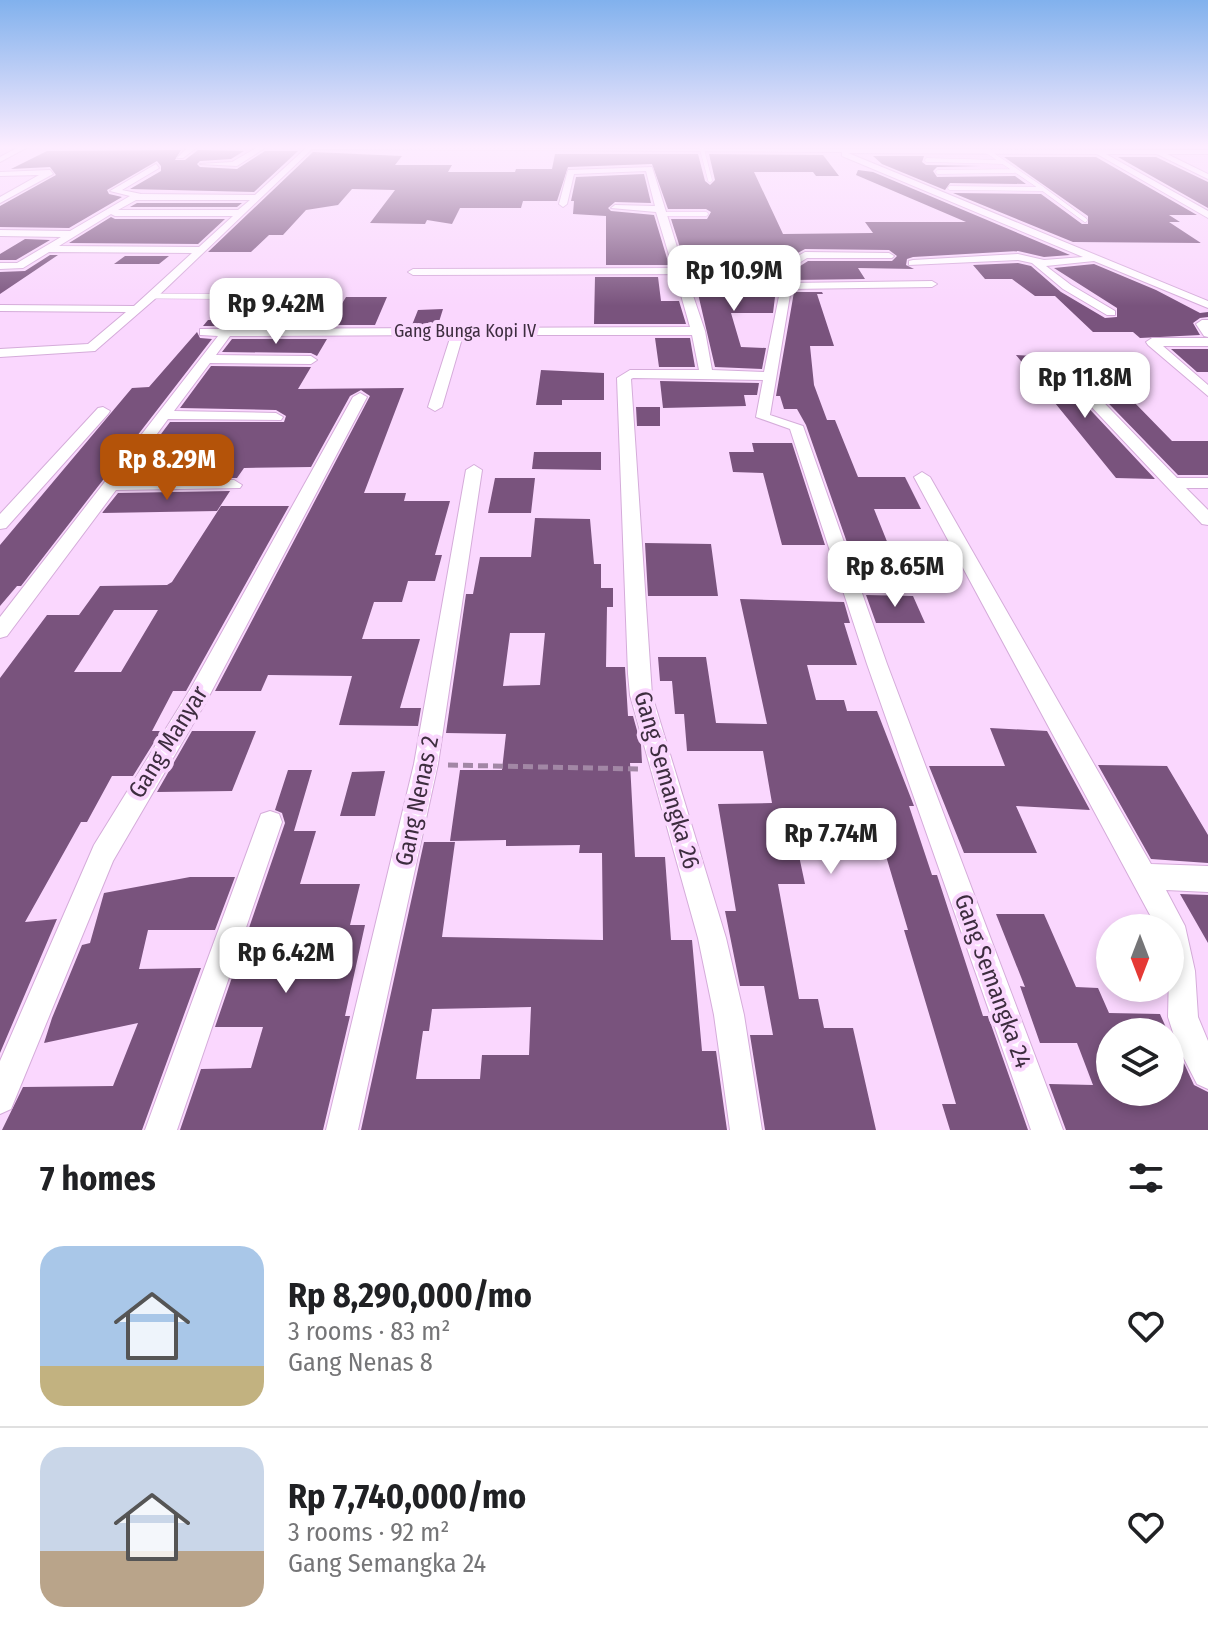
<!DOCTYPE html>
<html lang="en">
<head>
<meta charset="utf-8">
<style>
	body { margin:0; font-family:"Fira Sans Condensed",sans-serif; background:#f6f6f6; color:#202124; height:100vh; display:flex; flex-direction:column; font-size:30px; white-space:nowrap }
	* { box-sizing:border-box; margin:0 }
	p { font-size:26px; color:#757577 }
	.icon { flex:none; width:44px; height:44px; fill:none; stroke:currentColor; stroke-width:2; stroke-linecap:round; stroke-linejoin:round }
	.map { position:relative; height:1130px; overflow:hidden }
	.details { display:flex; flex-direction:column; background:#fff; flex:1 }
	.details>* { flex:none }
	.needle { width:52px; rotate:180deg }
	.tools { position:absolute; left:1096px; top:914px; display:grid; gap:16px }
	.tools a { display:grid; place-items:center; width:88px; height:88px; border-radius:50%; background:#fff; box-shadow:0 4px 12px #0003; font-size:40px }
	.price { position:absolute; translate:-50% -68px; padding:0 18px; border-radius:16px; background:#fff; color:#222; font-size:26px; line-height:52px; filter:drop-shadow(0 2px 4px #0008) }
	.price::after { content:''; position:absolute; left:50%; top:48px; width:24px; height:18px; margin-left:-12px; background:inherit; clip-path:polygon(0 0,100% 0,50% 100%) }
	.price.on { background:#b45309; color:#fff }
	ul { padding:0; list-style:none }
	li { display:flex; align-items:center; gap:24px; height:200px; padding:0 40px }
	li+li { border-top:2px solid #e0e0e0 }
	li span { display:grid; place-items:center; flex:none; width:224px; height:160px; border-radius:24px; color:#555 }
	li>.icon { margin-inline-start:auto }
	span .icon { width:96px; height:96px; fill:#fffc; stroke-width:1 }
	li b { font-size:34px }
	h2 { display:flex; justify-content:space-between; align-items:center; height:96px; padding:0 40px; font-size:34px }
	.map>svg:first-child { display:block }
</style>
</head>
<body>
<div class="map">
<svg width="1208" height="1130" viewBox="0 0 1208 1130">
	<rect width="100%" height="100%" fill="#fad7fe"/>
	<!-- building -->
	<path fill="#79537d" fill-rule="evenodd" d="M181 150 175 160H185L198 150 244 151 231 159 200 161 197 164 200 167 237 169 265 151H298L254 192 130 189 161 171V166L157 161 107 190 109 194 122 197 69 228 0 227V206L56 175 50 167 11 169 47 151Z
		M313 152 402 156 395 165H452L448 172H515L516 169H552L555 154H698L705 181 710 185 715 180 709 154 823 155 839 176H816L813 172H754L783 234 873 233 865 222H966L856 175 858 170 873 172 1070 255 1044 257 1018 251 913 257 907 259 906 265 914 269 858 268 865 279 794 280V270L808 261H892L897 256 889 250 805 249 783 261 684 260 671 219H707L711 212 706 209H668L652 164 568 167 557 201H523L521 208H460L452 224 427 220 425 224 370 223 395 190 352 189 338 205 306 210 283 235H269L251 252H208Z
		M873 156H924L922 162 926 165 981 166 937 167 933 171 937 177 1015 176 1026 184 950 183 945 190 882 164Z
		M1004 157H1096L1197 215H1169L1180 222H1169L1201 243 1073 242 953 193 1041 194 1082 224H1088V216Z
		M1118 157H1156L1208 182V208Z
		M644 174 651 203 615 202 608 208 611 211 654 215 669 265H606V216L573 214 574 201H571L576 177Z
		M137 203H242L237 207H130Z
		M111 217 115 219H225L198 244 69 243Z
		M25 239 50 240 16 260H0V254Z
		M50 255H58L0 294V272L25 271Z
		M125 256H169L159 264H114Z
		M1018 263 1031 266 1061 292 1105 318 1117 317V308L1054 268 1094 264 1156 290 1200 313 1208 312V317L1200 318 1193 323 1200 335 1140 338 1133 332H1093L1055 296H1035L1012 279H985L973 265Z
		M693 272 778 273 773 313H731L741 347 766 348 762 369 715 367Z
		M595 277H658L661 301H679L686 324H594Z
		M794 292H822L823 294H817L834 346H810L814 385 827 420H835L858 477H905L921 509H874L892 554H851L806 425 797 409H784L780 396H776Z
		M346 297H387L375 325H329Z
		M240 302H268L254 326H203L208 320H226Z
		M443 309 438 325H412L418 310Z
		M197 332 200 338 212 339 21 586H17L0 606V545L132 388 149 387Z
		M655 338H690L695 367H659Z
		M232 339H327L317 356 311 353 222 352Z
		M1171 349H1208V372H1197Z
		M1016 355 1050 357 1067 385 1155 479 1116 478Z
		M1068 358H1091L1172 441H1208V475H1178L1081 375Z
		M211 366 311 367 298 389 404 388 364 493H406L404 501H450L435 555H442L435 581H408L402 602H374L362 639H420L400 708H421L418 726 339 725 352 676 268 675 261 691H215L370 396 361 390 350 396 311 467 244 468 237 478 129 477 170 422H284L286 416 276 410 180 408Z
		M541 370 604 373V400H562V405H536Z
		M660 381 759 383 757 395H744L746 406 663 408Z
		M636 407H660V426H637Z
		M752 443H792L825 545H782L763 473 733 472 729 452H754Z
		M534 452H601V470L532 469Z
		M495 478H535L531 513H488Z
		M230 491 217 511 102 513 118 493Z
		M221 506H289L186 691H173L152 731H161L133 776H112L87 822H81L25 922 57 919 0 1053V678L47 615H79L100 586 167 585 172 582ZM114 610H158L121 672H74Z
		M535 518 590 519 594 564H601V588H613V607H607L606 667H625L628 716H633L641 745 642 763H630L635 857H665L671 940H692L702 1051H716L727 1130H361L424 842H455L442 937 603 940 602 853H579L580 845 506 846V840L450 841 460 770H502L506 734 446 733 466 594H473L480 557H531ZM510 633H545L540 685 503 686ZM531 1007 529 1055H482L480 1079H416L423 1031H429L432 1009Z
		M645 543 711 544 718 596H648Z
		M866 595 913 596 925 623H876Z
		M740 599 844 602 850 623H844L857 665H807L816 700H844L847 711H877L914 806H909L932 875H937L983 1016H988L1028 1130H950L942 1104H956L904 930H908L886 856H877L872 839 831 836 795 837 805 884H778L799 999H818L824 1028H853L876 1130H765L750 1035H773L764 986H740L725 911H736L718 804 772 803 763 751H687L684 714H675L672 681H660L658 657H706L716 723 767 724Z
		M990 728 1047 731 1090 810 1016 806 1037 853H964L929 766H1005Z
		M192 731H256L232 791 157 792Z
		M1098 765 1167 766 1208 835V863L1151 859Z
		M288 770H312L294 831H316L300 884H360L350 925H365L345 1016H350L323 1130H180L201 1069 251 1068 263 1027H215L285 823 282 813 275 810Z
		M385 771 375 816H340L352 772Z
		M190 877H235L215 930H148L139 969 201 968 142 1130H2L23 1087 113 1086 138 1023 44 1043 52 1018 82 945 90 943 104 893Z
		M1180 894 1208 895V943Z
		M996 914H1044L1076 987 1098 988 1109 1013 1160 1014 1168 1032H1110V1092H1170V1033L1194 1085 1208 1092V1130H1066L1049 1084 1093 1085 1077 1043H1040L1020 986 1025 987Z"/>
	<g fill="none" stroke-linecap="round" stroke-linejoin="round">
		<defs>
			<path id="lane-far1" d="M702 149 710 180
				M927 160 1003 162
				M938 172 1014 171
				M950 188 1043 189 987 151
				M1043 189 1085 220
				M663 214H706"/>
			<path id="lane" d="M152 296 278 297"/>
			<path id="street" d="M17 148H26L0 162V157Z
				M187 148H196L183 158H177Z
				M256 148H265L237 166 200 164 232 162Z
				M306 148 1208 150V154H1167L1208 174V179L1157 154H1106L1208 211V218L1097 154 848 153 1208 301V308L1094 261 1046 266 1071 285 1115 311V315H1107L1063 289 1032 263 1018 260 909 265V261L913 260 1018 254 1044 260 1083 257 842 156V152L312 149 156 298 95 351 0 357V349L88 344 126 312 0 311V305L134 306 192 253 49 252 23 268 0 269V263H17L61 237 0 236V230L70 231 130 196 110 191 156 164 159 168 122 190 141 194 255 195ZM136 200H250L238 210H118ZM111 214 115 216H233L199 247 59 246Z
				M652 167 682 263 784 264 805 252 889 253 894 256 892 258H807L791 268V283L932 281 937 284 932 287 791 289 770 415 803 426 887 664 1063 1130H1031L867 664 790 429 756 417 763 380 633 378 631 379 652 695 726 938 744 1015 762 1130H730L714 1015 698 938 630 695 628 674 617 378 630 370H699L692 335H463L442 407 435 411 428 407 451 335 230 336 216 355 311 356 317 360 311 364 210 363 174 411 276 413 283 417 281 420 168 419 123 480H234L242 485 240 488 116 490 7 636 0 638V617L218 336 200 335V329L690 327 675 274 413 275 408 272 413 269 673 268 656 212 611 208 615 205 655 206 646 171 574 174 567 204 563 207 559 204 568 170ZM684 269 781 270V286L764 372 712 370 705 331Z
				M50 170 53 174 0 203V197L39 175 0 176V172Z
				M1202 320H1208V337L1204 336 1196 324Z
				M1152 338H1208V346H1163L1208 385V396L1148 345 1146 342Z
				M1054 354H1062L1079 377 1177 478H1208V488H1186L1208 510V525L1202 524 1069 383 1052 357Z
				M360 393 367 397 207 700 113 861 11 1109 0 1114V1061L94 845 191 688 353 397Z
				M103 407 110 411 108 414 6 528 0 529V514L98 408Z
				M474 465 482 470 438 764 358 1130H326L414 764 466 470Z
				M922 472 930 477 1151 864 1208 866V892L1166 890 1185 926 1195 971 1198 1017 1208 1041V1089L1197 1084 1177 1045 1168 1017 1170 928H1157L914 477Z
				M270 811 279 814 282 822 177 1130H145L258 822 261 814Z"/>
		</defs>
		<!-- lane-far1 casing -->
		<use href="#lane-far1" stroke="#d5acda" stroke-width="5"/>
		<!-- lane casing -->
		<use href="#lane" stroke="#d5acda" stroke-width="6"/>
		<!-- street casing -->
		<use href="#street" stroke="#d5acda" stroke-width="2"/>
		<!-- path -->
		<path stroke="#a287a5" stroke-width="5" stroke-dasharray="10 5" stroke-linecap="butt" d="M448 765 639 769"/>
		<!-- lane-far1 -->
		<use href="#lane-far1" stroke="#fff" stroke-width="4"/>
		<!-- lane -->
		<use href="#lane" stroke="#fff" stroke-width="5"/>
		<!-- street -->
		<use href="#street" fill="#fff" fill-rule="evenodd"/>
	</g>
	<!-- sky -->
	<linearGradient id="sky" x2="0" y2="1"><stop stop-color="#81b1ed"/><stop offset="0.48" stop-color="#fdedff"/><stop offset="1" stop-color="#fdedff" stop-opacity="0"/></linearGradient>
	<rect width="1208" height="306" fill="url(#sky)"/>
	<g text-anchor="middle" stroke-width="8" stroke-linejoin="round" paint-order="stroke">
		<!-- far-street labels -->
		<g font-size="18" fill="#3d2d3f" stroke="#fad7fe">
			<text x="465" y="337">Gang Bunga Kopi IV</text>
		</g>
		<!-- near-street labels -->
		<g font-size="24" fill="#3d2d3f" stroke="#fad7fe">
			<text transform="translate(168 742) rotate(-58)" y="8">Gang Manyar</text>
			<text transform="translate(667 780) rotate(74)" y="8">Gang Semangka 26</text>
			<text transform="translate(417 801) rotate(-78)" y="8">Gang Nenas 2</text>
			<text transform="translate(993 981) rotate(70)" y="8">Gang Semangka 24</text>
		</g>
	</g>
</svg>
<div class="tools">
<a><svg class="needle" viewBox="-14 -14 28 28"><path d="M0-13l5 13h-10z" fill="#e53935"/><path d="M0 13l5-13h-10z" fill="#757577"/></svg></a>
<a><svg class="icon" aria-label="layers" viewBox="0 0 24 24"><path d="M12 4l9 5-9 5-9-5zM3 14l9 5 9-5"/></svg></a>
</div>
<b class="price" style="left:734px;top:313px">Rp 10.9M</b>
<b class="price" style="left:276px;top:346px">Rp 9.42M</b>
<b class="price" style="left:1085px;top:420px">Rp 11.8M</b>
<b class="price on" style="left:167px;top:502px">Rp 8.29M</b>
<b class="price" style="left:895px;top:609px">Rp 8.65M</b>
<b class="price" style="left:831px;top:876px">Rp 7.74M</b>
<b class="price" style="left:286px;top:995px">Rp 6.42M</b>
</div>
<section class="details">
<h2>7 homes<svg class="icon" aria-label="filters" viewBox="0 0 24 24"><path d="M4 7h16M4 17h16"/><circle cx="9" cy="7" r="2"/><circle cx="15" cy="17" r="2"/></svg></h2>
<ul>
<li><span style="background:linear-gradient(#a9c7e8 75%,#c2b280 0)"><svg class="icon" aria-label="home" viewBox="0 0 24 24"><path d="M3 11l9-7 9 7M6 9v11h12V9"/></svg></span><div><b>Rp 8,290,000/mo</b><p>3 rooms · 83 m²</p><p>Gang Nenas 8</p></div><svg class="icon" aria-label="heart" viewBox="0 0 24 24"><path d="M12 20l-8-8c-3-5 5-10 8-4 3-6 11-1 8 4z"/></svg></li>
<li><span style="background:linear-gradient(#c9d6e8 65%,#b9a48a 0)"><svg class="icon" aria-label="home" viewBox="0 0 24 24"><path d="M3 11l9-7 9 7M6 9v11h12V9"/></svg></span><div><b>Rp 7,740,000/mo</b><p>3 rooms · 92 m²</p><p>Gang Semangka 24</p></div><svg class="icon" aria-label="heart" viewBox="0 0 24 24"><path d="M12 20l-8-8c-3-5 5-10 8-4 3-6 11-1 8 4z"/></svg></li>
</ul>
</section>
</body>
</html>
